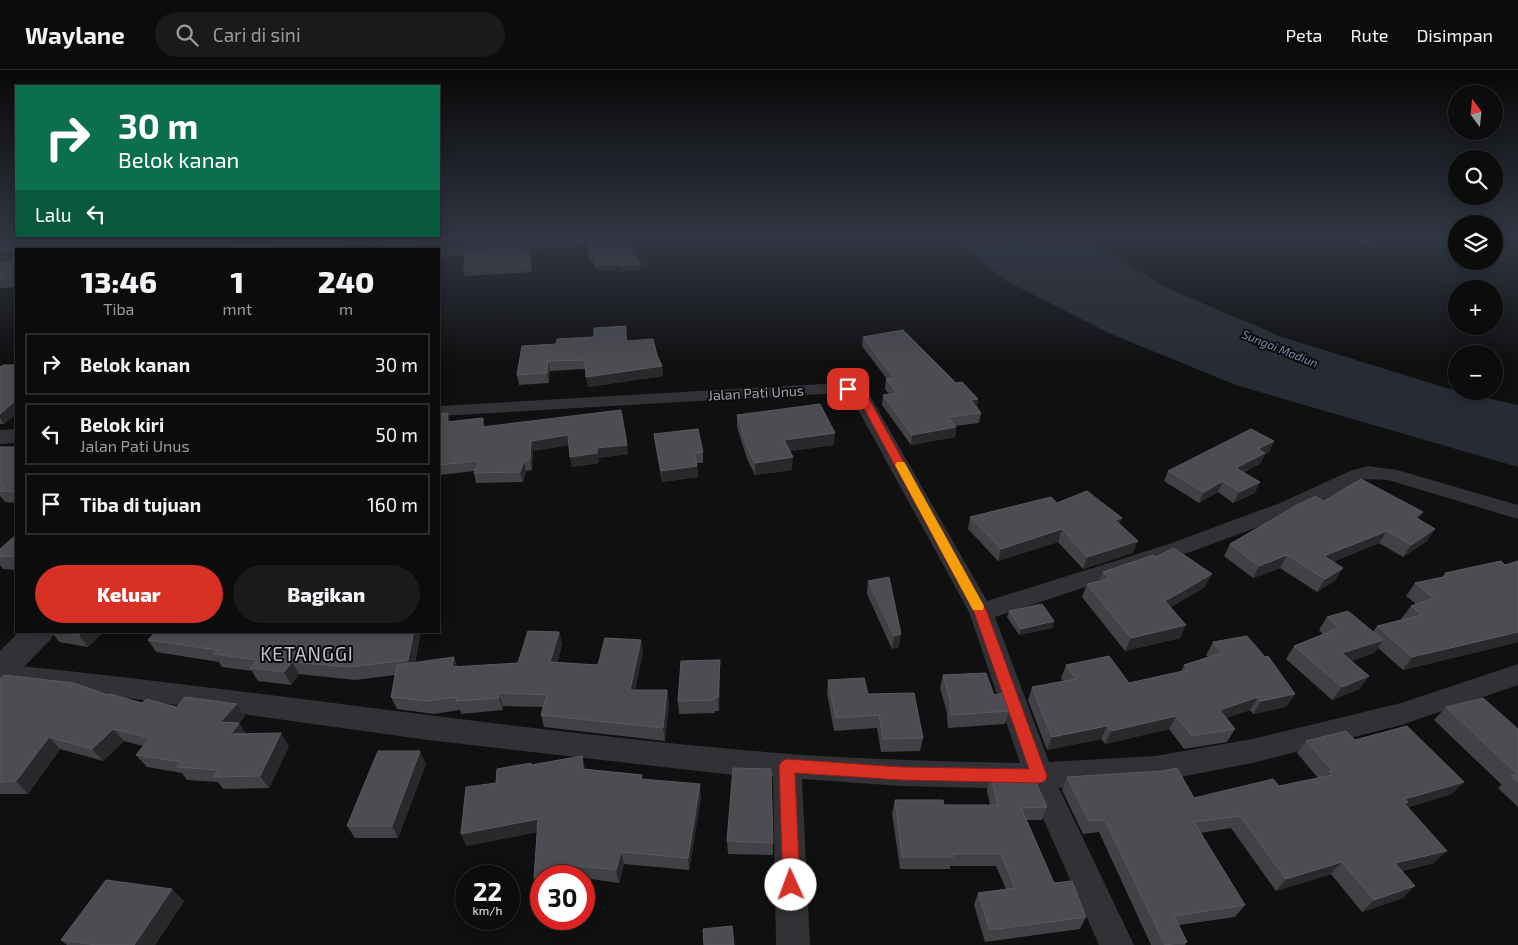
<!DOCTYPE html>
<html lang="id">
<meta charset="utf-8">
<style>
:root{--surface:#0c0c0d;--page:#1a1a1b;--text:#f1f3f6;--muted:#9a9b9d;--line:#2c2c2e;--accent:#d93025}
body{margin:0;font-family:"Exo 2",sans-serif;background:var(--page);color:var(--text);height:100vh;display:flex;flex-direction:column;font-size:19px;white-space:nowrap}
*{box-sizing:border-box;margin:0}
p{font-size:16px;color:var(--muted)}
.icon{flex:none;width:28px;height:28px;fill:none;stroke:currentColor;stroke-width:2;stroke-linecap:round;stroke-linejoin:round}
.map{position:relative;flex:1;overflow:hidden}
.side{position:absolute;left:15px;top:178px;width:425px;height:385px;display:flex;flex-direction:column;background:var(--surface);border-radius:0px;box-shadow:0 2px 12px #0003,0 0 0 1px var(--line)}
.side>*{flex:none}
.hud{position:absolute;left:15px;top:15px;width:425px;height:152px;border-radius:0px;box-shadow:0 2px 12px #0003,0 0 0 1px var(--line);background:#0b6e4f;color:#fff;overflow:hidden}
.needle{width:32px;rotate:345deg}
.buttons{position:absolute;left:1448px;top:15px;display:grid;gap:10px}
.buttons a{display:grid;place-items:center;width:55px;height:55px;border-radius:50%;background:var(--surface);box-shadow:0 2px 12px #0003,0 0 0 1px var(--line);font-size:25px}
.speed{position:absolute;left:455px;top:795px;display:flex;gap:10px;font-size:25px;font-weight:700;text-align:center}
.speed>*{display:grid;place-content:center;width:65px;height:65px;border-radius:50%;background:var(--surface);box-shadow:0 2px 12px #0003,0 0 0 1px var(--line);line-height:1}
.speed small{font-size:12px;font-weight:400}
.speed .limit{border:8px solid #d22;background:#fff;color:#111}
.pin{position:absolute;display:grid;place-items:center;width:42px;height:42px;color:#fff;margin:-21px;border-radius:10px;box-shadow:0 2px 8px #0006}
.me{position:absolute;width:55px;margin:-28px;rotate:358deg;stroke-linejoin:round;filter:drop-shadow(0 0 4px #0008)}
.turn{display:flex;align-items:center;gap:18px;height:105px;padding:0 20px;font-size:22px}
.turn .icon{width:65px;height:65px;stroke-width:2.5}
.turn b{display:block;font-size:35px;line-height:42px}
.then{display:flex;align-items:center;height:48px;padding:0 20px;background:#0003;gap:10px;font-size:19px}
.eta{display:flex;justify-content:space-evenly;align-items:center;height:85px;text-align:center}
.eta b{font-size:30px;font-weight:800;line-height:35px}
.cta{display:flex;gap:10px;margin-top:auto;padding:10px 20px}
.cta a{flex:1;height:58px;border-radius:30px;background:var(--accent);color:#fff;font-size:20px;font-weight:800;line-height:58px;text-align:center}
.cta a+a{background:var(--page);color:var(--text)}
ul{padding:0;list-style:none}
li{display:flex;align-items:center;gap:15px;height:62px;margin:0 10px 8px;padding:0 10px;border:2px solid var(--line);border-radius:0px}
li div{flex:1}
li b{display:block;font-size:19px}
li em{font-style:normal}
header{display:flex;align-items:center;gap:30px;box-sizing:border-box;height:70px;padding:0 25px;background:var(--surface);border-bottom:1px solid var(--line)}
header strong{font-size:24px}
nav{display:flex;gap:28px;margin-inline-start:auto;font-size:18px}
.search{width:350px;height:45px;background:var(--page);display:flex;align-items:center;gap:12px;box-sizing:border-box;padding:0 18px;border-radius:28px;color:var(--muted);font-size:19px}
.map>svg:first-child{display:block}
</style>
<header>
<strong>Waylane</strong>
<div class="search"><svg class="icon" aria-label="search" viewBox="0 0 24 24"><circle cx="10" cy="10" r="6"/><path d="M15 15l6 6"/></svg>Cari di sini</div>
<nav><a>Peta</a><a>Rute</a><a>Disimpan</a></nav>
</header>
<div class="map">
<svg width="1518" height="875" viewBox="0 0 1518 875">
<rect width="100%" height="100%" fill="#101011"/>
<polygon fill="#272c34" points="960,170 1086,170 1169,219 1282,267 1456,321 1518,335 1518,397 1236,315 1111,264 1008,212 963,175"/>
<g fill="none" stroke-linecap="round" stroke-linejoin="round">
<g fill="#313136" fill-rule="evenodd">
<polygon points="367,170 380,170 374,179 360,179"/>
<polygon points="563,170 609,170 602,174 439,187 439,179"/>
<polygon points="1359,170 1374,170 1377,173 1370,177 1360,173"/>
<path d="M840,313l22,4 7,7 118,207 179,-56 114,-42 70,-32 18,-5 29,4 121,35v14l-130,-39 -24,-1 -68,34 -114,42 -187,62 54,145 106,-6 97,-17 149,-36 117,-39v21l-117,40 -149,38 -97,19 -96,6 75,157h-35l-69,-156 -129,-3 -99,-7 8,166h-34l-3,-168 -40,-2 -305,-35 -293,-41 -135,-15v-20c244,24 487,63 732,85 95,9 192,12 288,14l-51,-151 -119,-217 -10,-2 -401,23v-10z"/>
</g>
<g fill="#313136" fill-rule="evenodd">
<polygon points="16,359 16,373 0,374 0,360"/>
<polygon points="20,561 55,561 51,569 11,610 0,614 0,581"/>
</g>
</g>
<g fill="#414146">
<polygon points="0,170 249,170 195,173 257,173 353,170 348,179 16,179 16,217 0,218 0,192 13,190 13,188 0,190"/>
<polygon points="466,170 516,170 516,172 467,175"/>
<polygon points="517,181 530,185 532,202 465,206 464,201"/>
<polygon points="627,266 627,271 657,285 662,296 663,306 588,317 586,299 550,301 549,313 519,315 517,305 556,274"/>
<polygon points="863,267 956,313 978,329 977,337 981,343 979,353 955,356 956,357 955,367 911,375 882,335 883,325 889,324 885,319 886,309 887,309 862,276"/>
<polygon points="16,295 16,344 4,354 0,354 0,297"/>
<polygon points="448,343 450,352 483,348 485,357 628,384 598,388 599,393 572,397 569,375 533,381 532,400 526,401 523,412 476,413 474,403 474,401 439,405 439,344"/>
<polygon points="737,345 834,375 790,381 792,400 755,405 747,389 737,357"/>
<polygon points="654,364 703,382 703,393 697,393 698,407 662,412 655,374"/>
<polygon points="1274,371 1269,382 1265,384 1260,394 1244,402 1255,423 1233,433 1218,422 1199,433 1164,411 1168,401"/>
<polygon points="0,377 16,377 16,433 5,432 0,426"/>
<polygon points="1323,431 1423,442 1418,449 1427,471 1403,487 1379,473 1333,492 1336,510 1317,522 1280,498 1253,508 1224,486 1230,474"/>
<polygon points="1057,433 1122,448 1119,454 1133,483 1083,499 1058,472 998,491 968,459 970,447"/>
<polygon points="16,465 16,500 3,499 0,495 0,479"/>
<polygon points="1155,487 1205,517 1171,537 1180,568 1125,581 1082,527 1087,514 1099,511 1103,502"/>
<polygon points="1518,491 1518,572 1403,600 1378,578 1374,583 1351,591 1369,606 1359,619 1332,630 1286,589 1294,576 1323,564 1319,560 1327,547 1373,562 1377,556 1403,550 1401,549 1411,536 1416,534 1406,526 1415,513 1442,507 1445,503 1505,495"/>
<polygon points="868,511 899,577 892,579 867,524"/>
<polygon points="1009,541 1054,551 1052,558 1019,565 1007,547"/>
<polygon points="51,561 104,561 88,577 59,572"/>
<polygon points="421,561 415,593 454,587 457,597 518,593 559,562 562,575 557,593 598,595 643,582 635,620 667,620 669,632 665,671 544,657 541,645 543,637 503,636 503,640 461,644 460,640 434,644 397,639 391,627 395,605 355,610 299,604 291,615 258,611 252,601 222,597 219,592 156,582 148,570"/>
<polygon points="1213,572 1295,624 1286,637 1253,644 1250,640 1226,648 1235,659 1227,672 1184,679 1169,659 1105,674 1101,669 1047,680 1028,630 1032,617 1063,611 1061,608 1066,595 1129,613 1181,601 1184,595 1208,587 1206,585"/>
<polygon points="720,604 719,641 715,641 715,643 679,644 678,631"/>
<polygon points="943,605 994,625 1009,641 1005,654 948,658 947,647 947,643 940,618"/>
<polygon points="0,609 108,625 142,633 177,637 237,634 245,646 239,653 246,664 289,676 269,718 223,719 218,712 187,710 182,703 147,697 136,685 143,676 124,671 103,691 60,679 28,724 0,724"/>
<polygon points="828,610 868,624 923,668 920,681 881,682 877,658 834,661 827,623"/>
<polygon points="1446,637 1518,659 1518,737 1498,718 1502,715 1434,650"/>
<polygon points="1355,670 1452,724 1408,737 1434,793 1402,801 1403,828 1362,842 1331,804 1276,821 1231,758 1200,763 1245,835 1235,847 1179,855 1187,872 1185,875 1151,875 1099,762 1083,764 1062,720 1067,707 1194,728 1279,716 1318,708 1297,683 1306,671"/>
<polygon points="582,686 585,699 642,705 642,709 701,727 689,800 624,794 619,813 584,808 584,806 541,806 541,820 538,821 534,809 537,762 466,776 496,713 532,695"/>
<polygon points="426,694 398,768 355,768 347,756"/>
<polygon points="991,707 1047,737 1042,750 1027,750 1054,813 1086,847 1080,859 985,872 974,835 978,823 1006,819 996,796 950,796 950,799 900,799 892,743 895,730 944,735 990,735 987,720"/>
<polygon points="727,771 773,773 773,785 728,784"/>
<polygon points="184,831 155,875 67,875 61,870"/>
</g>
<g fill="#29292c">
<polygon points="185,170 193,170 195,173 186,179 183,171"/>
<polygon points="346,170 353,170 348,179 341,179"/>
<polygon points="383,170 386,170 392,172 394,179 385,179"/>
<polygon points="414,170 418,170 415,179 409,179"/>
<polygon points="13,180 16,188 0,190 0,181"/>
<rect x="590" y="189" width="4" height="5"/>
<polygon points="618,194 619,199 596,201 595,196"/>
<polygon points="641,194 641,199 620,202 620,196"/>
<polygon points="548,291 550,301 549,313 547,303"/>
<polygon points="662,296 663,306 588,317 586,307"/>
<polygon points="978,329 977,338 971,330"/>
<polygon points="16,330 16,344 4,354 0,348 0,344"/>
<polygon points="448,343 451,353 447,352"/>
<polygon points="483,348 485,358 482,357"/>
<polygon points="956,357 955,367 911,375 912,365"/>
<polygon points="835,363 834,375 784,382 784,370"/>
<polygon points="568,365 570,375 533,381 532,400 530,390 531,371"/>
<polygon points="1274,371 1269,382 1265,384 1260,394 1231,409 1236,398 1258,379"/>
<polygon points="627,375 628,384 598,388 597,378"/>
<polygon points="597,383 599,393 572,397 570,387"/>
<polygon points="793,387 792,400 755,405 755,393"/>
<polygon points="524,391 526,401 523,412 520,402"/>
<polygon points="697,396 698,407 662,412 661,401"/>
<polygon points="1223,411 1218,422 1199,433 1204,422"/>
<polygon points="1260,412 1255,423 1233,433 1239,422"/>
<polygon points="1423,442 1415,454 1415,447"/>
<polygon points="1122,448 1117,460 1115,450"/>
<polygon points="1062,459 1058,472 998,491 1001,479"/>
<polygon points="1435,459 1427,471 1403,487 1411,475"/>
<polygon points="1387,461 1379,473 1317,498 1324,486"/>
<polygon points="1138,471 1133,483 1083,499 1087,487"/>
<polygon points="1287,485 1280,498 1253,508 1259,496"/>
<polygon points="1343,498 1336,510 1317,522 1325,509"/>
<polygon points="1212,504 1205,517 1159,544 1165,531"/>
<polygon points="1054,551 1052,558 1019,565 1021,559"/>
<polygon points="1186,555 1180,568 1125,581 1131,568"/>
<polygon points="83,561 104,561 88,577 79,565"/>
<polygon points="414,561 421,561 413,602 408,590"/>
<polygon points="559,562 562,575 553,605 550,592"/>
<polygon points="1518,562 1518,572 1403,600 1412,587"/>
<polygon points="901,564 899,577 892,579 894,566"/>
<polygon points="641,570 643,582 632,633 630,620"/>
<polygon points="1383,570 1374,583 1333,597 1342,583"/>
<polygon points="454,587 458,600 452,597"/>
<polygon points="720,590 720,604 719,641 718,628"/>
<polygon points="292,592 299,604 291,615 284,602"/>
<polygon points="1369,606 1359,619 1332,630 1342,617"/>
<polygon points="667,620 669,632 665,671 663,658"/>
<polygon points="499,623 503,636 503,640 499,628"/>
<polygon points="1295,624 1286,637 1253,644 1261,631"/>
<polygon points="1258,627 1250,640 1212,653 1220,640"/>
<polygon points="237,634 245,646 239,653 247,665 240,677 220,652"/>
<polygon points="1176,646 1169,659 1105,674 1111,661"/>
<polygon points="1107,656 1101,669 1047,680 1052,667"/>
<polygon points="113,659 124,671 103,691 92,679"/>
<polygon points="281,663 289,676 269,718 260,706"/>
<polygon points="49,667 60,679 28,724 16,711"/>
<polygon points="420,681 426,694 398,768 392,756"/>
<polygon points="582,686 585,699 583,699"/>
<polygon points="1464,712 1452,724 1402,739 1405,729"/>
<polygon points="700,714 701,727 689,800 688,788"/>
<polygon points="538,749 542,761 466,776 461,764"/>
<polygon points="1447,781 1434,793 1383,805 1395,793"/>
<polygon points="621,782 624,794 619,813 616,800"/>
<polygon points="1342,792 1331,804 1276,821 1286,809"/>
<polygon points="571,795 574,806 571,806 570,804"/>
<polygon points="1415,816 1403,828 1362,842 1374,830"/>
<polygon points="172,819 184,831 155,875 134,875"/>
</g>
<g fill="#4c4c52" stroke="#595a61">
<polygon points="0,170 185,170 183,171 184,173 257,173 306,170 346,170 341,178 332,179 16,179 16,208 0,209 0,192 13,190 13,180 0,181"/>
<polygon points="384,170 414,170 409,179 387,179 392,172 383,173"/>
<polygon points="611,170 628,170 641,194 620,196 618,194 595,196 594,189 590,189 588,172"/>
<polygon points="516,178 516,181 529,180 531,197 464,201 465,182"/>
<polygon points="626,256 626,271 653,269 657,285 662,296 586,307 585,290 548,291 547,303 517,305 522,276 556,274 557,269 594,267 594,258"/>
<polygon points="903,260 956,313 962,312 978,329 971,330 981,343 948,347 956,357 912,365 883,325 897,323 886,309 894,308 863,267"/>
<polygon points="3,295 16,295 16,330 0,344 0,297"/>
<polygon points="820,334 835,363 784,370 793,387 755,393 747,377 737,345"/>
<polygon points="621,340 627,375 597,378 597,383 570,387 568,365 531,371 530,390 524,391 520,402 474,403 479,391 439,395 439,344 448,343 447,352 483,348 482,357"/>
<polygon points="698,359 703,382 694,383 697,396 661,401 654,364"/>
<polygon points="1251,359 1274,371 1258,379 1265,383 1236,398 1260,412 1239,422 1223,411 1204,422 1168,401"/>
<polygon points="0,377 16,377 15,379 16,379 16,422 0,421 0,419 4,415 0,415"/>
<polygon points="1361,409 1423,442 1415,447 1435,459 1411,475 1387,461 1324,486 1343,498 1325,509 1287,485 1259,496 1230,474 1297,435 1316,426 1323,431"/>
<polygon points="1087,421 1122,448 1115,450 1138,471 1087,487 1062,459 1001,479 970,447 1051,427 1057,433"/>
<polygon points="16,465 16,487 0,486 0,479"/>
<polygon points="1174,478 1212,504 1165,531 1186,555 1131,568 1087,514 1109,509 1103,502 1154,485 1155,487"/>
<polygon points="1501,491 1505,495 1518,491 1518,562 1412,587 1377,556 1422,545 1411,536 1434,528 1415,513 1448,506 1445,503"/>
<polygon points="889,507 901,564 894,566 868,511"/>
<polygon points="1042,534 1054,551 1021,559 1009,541"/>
<polygon points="1348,541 1383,570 1342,583 1369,606 1342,617 1294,576 1339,558 1327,547"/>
<polygon points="57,561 83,561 79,565"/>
<polygon points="156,561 414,561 408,590 349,597 292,592 284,602 250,598 257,590 214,584 217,580 148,570"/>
<polygon points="528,561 559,562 550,592 598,595 605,568 641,570 630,620 667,620 663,658 541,645 547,625 499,623 499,628 456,631 457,627 428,631 391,627 397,595 454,587 452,597 518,593"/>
<polygon points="1247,566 1265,587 1268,586 1295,624 1261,631 1258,627 1220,640 1235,659 1192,666 1176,646 1111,661 1107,656 1052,667 1032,617 1076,609 1066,595 1109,586 1129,613 1188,600 1184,595 1222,583 1213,572"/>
<polygon points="720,590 718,628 715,627 714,630 678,631 681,591"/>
<polygon points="986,603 994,625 1003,623 1009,641 951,645 950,634 951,633 943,605"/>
<polygon points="4,605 74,613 108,625 110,624 142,633 146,629 177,637 185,627 237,634 220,652 239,653 231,664 281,663 260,706 214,707 218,700 177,697 181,692 136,685 150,668 113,659 92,679 49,667 16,711 0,712 0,609"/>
<polygon points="864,608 868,624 914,623 923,668 883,669 879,645 836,648 828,610"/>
<polygon points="1483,628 1518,659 1518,712 1511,706 1517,704 1446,637"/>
<polygon points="1407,656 1464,712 1405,729 1408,732 1404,733 1447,781 1395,793 1415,816 1374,830 1342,792 1286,809 1240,746 1194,752 1245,835 1174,846 1187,872 1165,875 1105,750 1089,751 1067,707 1162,701 1177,698 1194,728 1273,709 1279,716 1332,705 1329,701 1333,701 1306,671 1346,661 1355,670"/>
<polygon points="378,681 420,681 392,756 347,756"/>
<polygon points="582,686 583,699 642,705 641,709 700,714 688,788 621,782 616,800 571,795 570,804 553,806 541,806 541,808 534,809 538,749 461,764 466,717 496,713 497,699 531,693 531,695"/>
<polygon points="733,698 771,699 773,773 727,771"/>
<polygon points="991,707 1034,708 1047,737 1021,738 1054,813 1072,811 1086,847 990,860 978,823 1015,818 1001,784 953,784 953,787 902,787 895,730 943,730 944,735 998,735"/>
<polygon points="106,810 172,819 134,875 96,875 61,870"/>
<polygon points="732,856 734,875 704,875 703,859"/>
</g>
<linearGradient id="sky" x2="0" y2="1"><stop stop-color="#090909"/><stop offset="0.58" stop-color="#313743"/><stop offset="1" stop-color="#313743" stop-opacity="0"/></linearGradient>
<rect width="1518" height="292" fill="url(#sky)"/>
<polygon fill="#d93025" stroke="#8d1f18" points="848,316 859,319 869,329 987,542 1047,706 1045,711 1039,713 901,710 795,703 800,815 797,821 791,824 785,821 783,815 779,696 782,691 787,689 901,697 1029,699 974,542 860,331 852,323 844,319"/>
<polygon fill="#f59e0b" points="897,392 904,392 906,395 984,536 983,540 973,540 895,395"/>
<g text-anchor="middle" stroke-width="4" stroke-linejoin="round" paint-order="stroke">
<g font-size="12" font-style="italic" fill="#788cad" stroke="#0b0b0c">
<text transform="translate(1280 279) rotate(22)" y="4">Sungai Madiun</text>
</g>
<g font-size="14" fill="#a1a4b2" stroke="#0b0b0c">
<text transform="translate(756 323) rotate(-3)" y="5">Jalan Pati Unus</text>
</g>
<g font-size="19" letter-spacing="1" fill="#c2c3ce" stroke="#0b0b0c">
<text x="307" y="591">KETANGGI</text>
</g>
</g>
</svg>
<div class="buttons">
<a><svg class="needle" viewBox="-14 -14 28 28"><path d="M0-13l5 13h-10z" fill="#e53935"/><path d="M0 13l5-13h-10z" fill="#9a9b9d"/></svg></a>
<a><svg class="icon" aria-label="search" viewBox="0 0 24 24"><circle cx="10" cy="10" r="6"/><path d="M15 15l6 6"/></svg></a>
<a><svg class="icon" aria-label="layers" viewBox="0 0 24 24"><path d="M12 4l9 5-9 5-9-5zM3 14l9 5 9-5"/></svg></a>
<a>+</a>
<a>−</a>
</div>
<div class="speed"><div>22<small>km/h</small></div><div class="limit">30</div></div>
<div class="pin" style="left:848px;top:319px;background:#d93025"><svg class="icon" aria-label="arrive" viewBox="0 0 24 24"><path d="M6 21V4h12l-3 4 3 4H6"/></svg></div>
<svg class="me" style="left:791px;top:815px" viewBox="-20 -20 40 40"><circle r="19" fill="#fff"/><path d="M0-13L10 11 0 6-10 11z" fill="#d93025"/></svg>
<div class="hud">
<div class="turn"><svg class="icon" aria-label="right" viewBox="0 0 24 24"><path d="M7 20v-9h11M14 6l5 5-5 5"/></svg><div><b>30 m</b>Belok kanan</div></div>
<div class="then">Lalu<svg class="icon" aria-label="left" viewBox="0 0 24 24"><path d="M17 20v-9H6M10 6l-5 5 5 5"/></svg></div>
</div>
<section class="side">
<div class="eta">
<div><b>13:46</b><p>Tiba</p></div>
<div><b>1</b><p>mnt</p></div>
<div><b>240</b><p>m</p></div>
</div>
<ul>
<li><svg class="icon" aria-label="right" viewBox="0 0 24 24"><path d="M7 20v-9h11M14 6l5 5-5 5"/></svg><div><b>Belok kanan</b></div><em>30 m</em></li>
<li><svg class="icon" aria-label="left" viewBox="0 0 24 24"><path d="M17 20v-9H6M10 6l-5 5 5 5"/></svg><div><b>Belok kiri</b><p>Jalan Pati Unus</p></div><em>50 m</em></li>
<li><svg class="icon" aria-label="arrive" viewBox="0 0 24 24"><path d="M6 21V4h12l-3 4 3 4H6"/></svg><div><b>Tiba di tujuan</b></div><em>160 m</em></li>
</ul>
<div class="cta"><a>Keluar</a><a>Bagikan</a></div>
</section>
</div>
